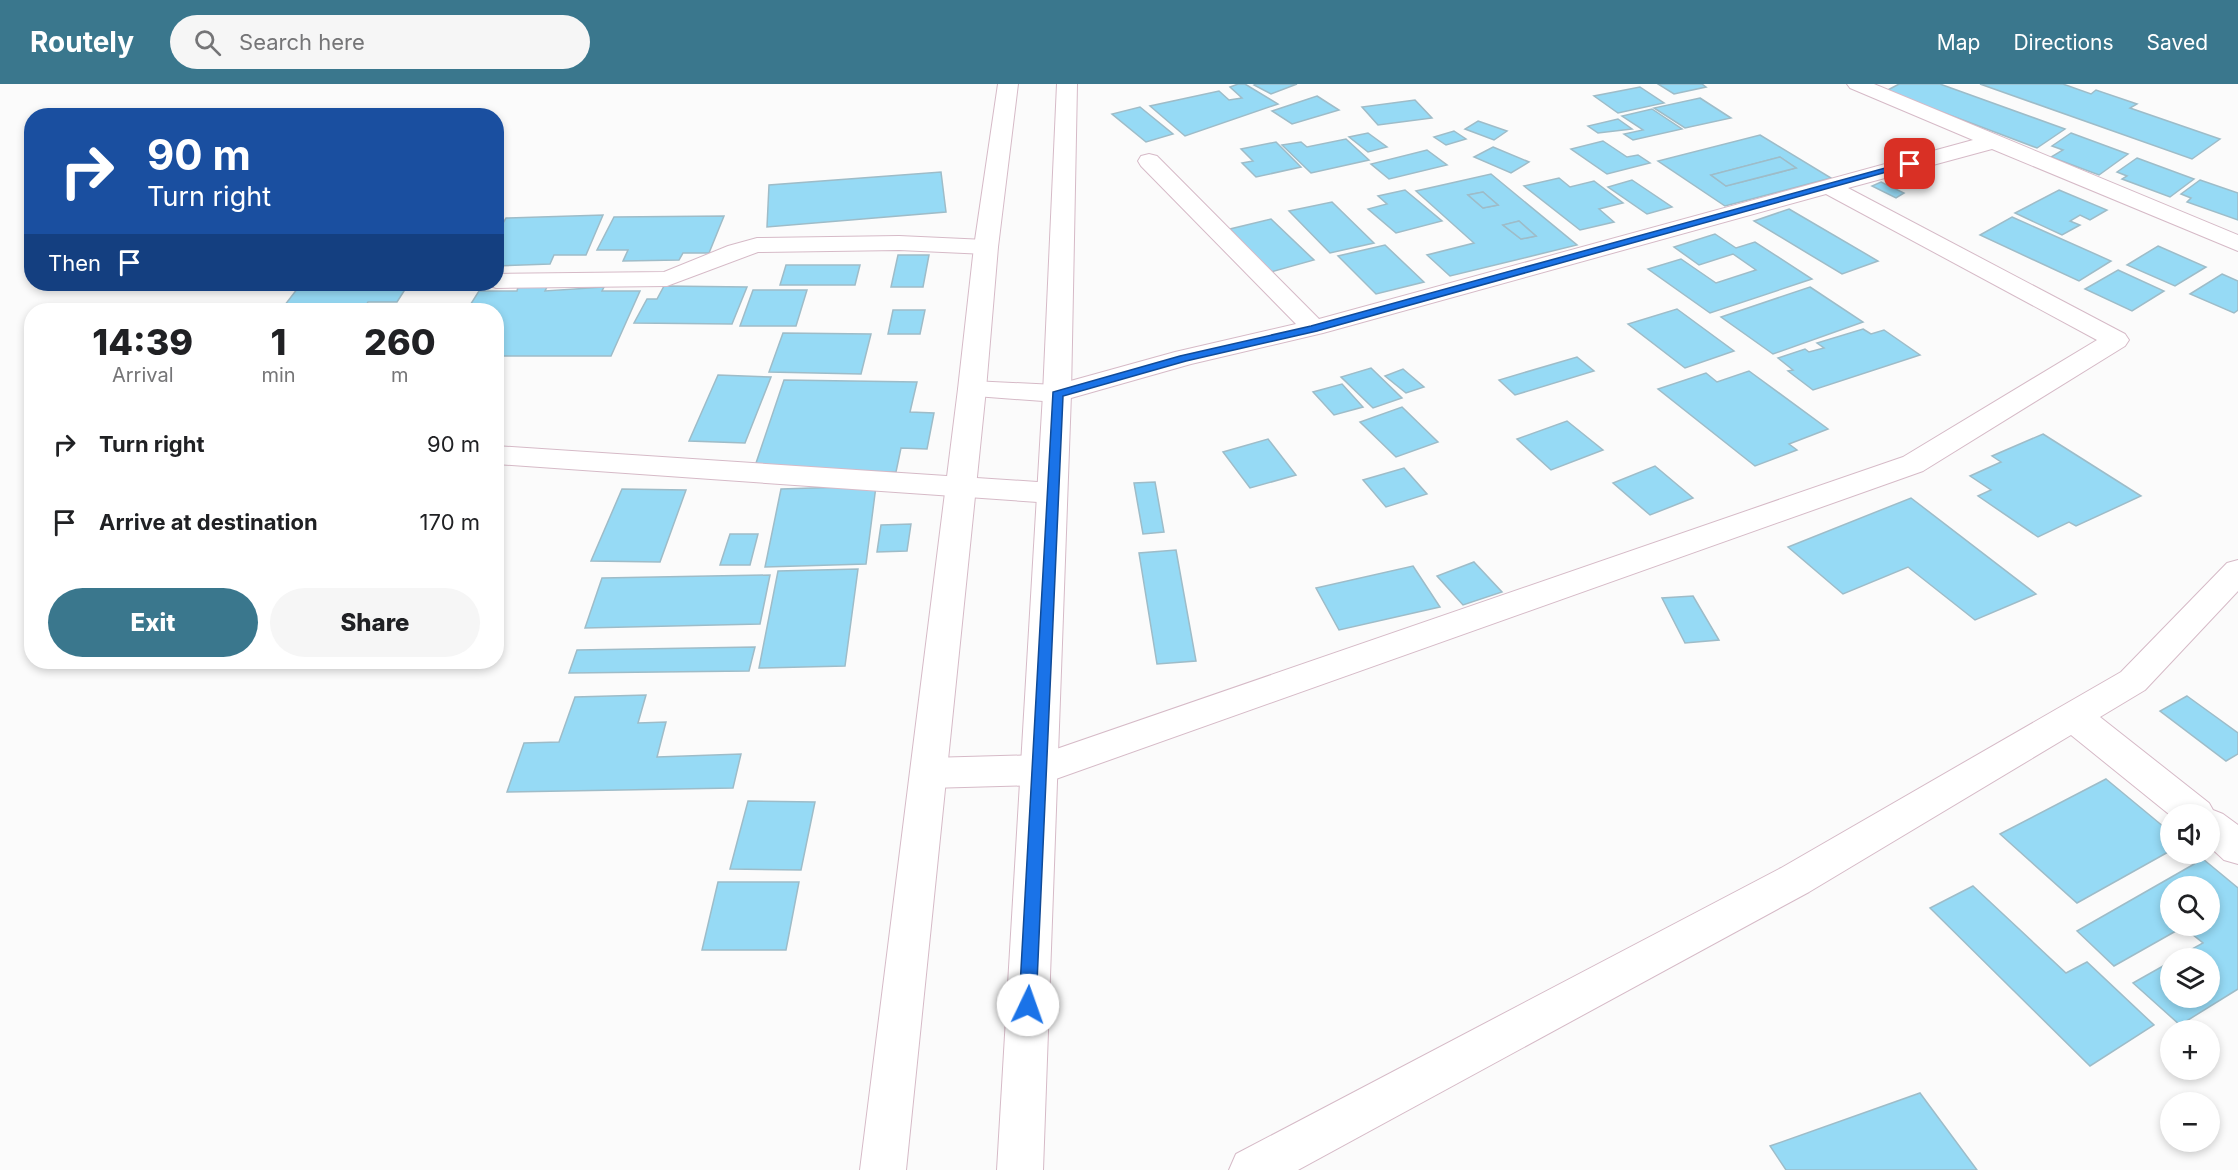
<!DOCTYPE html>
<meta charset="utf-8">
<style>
:root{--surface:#fff;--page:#f6f6f6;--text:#202124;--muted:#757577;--accent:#3a778d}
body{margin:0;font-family:Inter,sans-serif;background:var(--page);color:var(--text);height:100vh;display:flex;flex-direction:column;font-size:22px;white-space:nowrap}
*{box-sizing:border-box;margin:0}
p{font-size:20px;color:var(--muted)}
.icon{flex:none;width:33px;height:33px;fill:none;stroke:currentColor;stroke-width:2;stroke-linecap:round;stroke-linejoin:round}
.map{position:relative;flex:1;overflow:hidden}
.sheet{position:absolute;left:24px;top:219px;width:480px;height:366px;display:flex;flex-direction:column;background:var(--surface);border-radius:24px;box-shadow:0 3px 9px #0003}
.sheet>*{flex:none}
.top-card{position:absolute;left:24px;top:24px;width:480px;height:183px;border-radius:24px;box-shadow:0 3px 9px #0003;background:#1a4fa0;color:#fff;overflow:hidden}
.controls{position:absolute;left:2160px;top:720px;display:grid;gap:12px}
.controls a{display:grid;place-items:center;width:60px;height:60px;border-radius:50%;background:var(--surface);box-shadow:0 3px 9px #0003;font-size:30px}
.pin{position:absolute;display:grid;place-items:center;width:51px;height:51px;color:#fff;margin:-26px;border-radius:12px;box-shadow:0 3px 9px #0006}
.me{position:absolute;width:66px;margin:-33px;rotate:3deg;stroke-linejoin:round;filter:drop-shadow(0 0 4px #0008)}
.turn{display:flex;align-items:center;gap:21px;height:126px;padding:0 24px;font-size:27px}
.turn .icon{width:78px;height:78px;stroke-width:2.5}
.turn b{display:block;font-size:42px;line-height:51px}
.then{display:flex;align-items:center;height:57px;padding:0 24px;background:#0003;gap:12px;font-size:22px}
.eta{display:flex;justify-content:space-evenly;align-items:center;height:102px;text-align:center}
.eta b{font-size:36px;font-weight:800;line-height:42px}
.primary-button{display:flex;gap:12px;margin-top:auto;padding:12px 24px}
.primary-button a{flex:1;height:69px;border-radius:36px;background:var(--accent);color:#fff;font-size:24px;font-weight:800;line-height:69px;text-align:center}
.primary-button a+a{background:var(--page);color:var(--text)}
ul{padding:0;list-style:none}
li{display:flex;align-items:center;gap:18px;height:78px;padding:0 24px}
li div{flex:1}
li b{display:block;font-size:22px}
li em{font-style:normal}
header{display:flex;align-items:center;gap:36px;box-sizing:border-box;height:84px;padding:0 30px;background:var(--accent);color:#fff}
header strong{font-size:28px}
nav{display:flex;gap:33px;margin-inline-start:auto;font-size:21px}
.search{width:420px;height:54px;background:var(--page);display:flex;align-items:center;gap:15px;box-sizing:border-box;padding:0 21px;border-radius:33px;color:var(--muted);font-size:22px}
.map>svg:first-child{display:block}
</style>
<header>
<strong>Routely</strong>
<div class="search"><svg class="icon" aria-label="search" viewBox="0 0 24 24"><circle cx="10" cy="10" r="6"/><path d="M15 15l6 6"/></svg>Search here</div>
<nav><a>Map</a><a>Directions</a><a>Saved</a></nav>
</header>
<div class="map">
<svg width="2238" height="1086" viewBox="0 0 2238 1086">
<rect width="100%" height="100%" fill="#fbfbfb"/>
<g fill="#96daf5" stroke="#9ebcc8" stroke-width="1.5" fill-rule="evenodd">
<polygon points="1238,0 1245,0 1278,20 1185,52 1150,22 1219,7 1229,16 1242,14 1230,3"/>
<polygon points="1256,0 1297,0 1271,10 1254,1"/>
<polygon points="1658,0 1702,0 1706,3 1674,10"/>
<polygon points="1899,0 1940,0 2065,45 2037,64 1886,7"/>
<polygon points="1980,0 2063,0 2091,10 2096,6 2137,20 2130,24 2220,55 2192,75"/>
<polygon points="1640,3 1664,19 1618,29 1594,12"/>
<polygon points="1317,12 1339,26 1292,40 1272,27"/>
<polygon points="1700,14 1731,34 1685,44 1654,24"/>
<polygon points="1415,16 1432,34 1378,41 1362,23"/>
<polygon points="1140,23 1173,50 1146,58 1112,30"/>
<polygon points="1652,25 1682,45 1633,56 1624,50 1643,46 1622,32"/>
<polygon points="1618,35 1632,45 1598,49 1588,42"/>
<polygon points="1478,37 1507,47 1494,56 1465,45"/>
<polygon points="1454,47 1466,55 1446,61 1434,53"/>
<polygon points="1368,49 1387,63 1368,68 1349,53"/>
<polygon points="2071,49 2128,70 2099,91 2051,73 2063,66 2052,62"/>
<path d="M1760,51l71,43 -106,28 -67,-45zM1780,73l16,11 -70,18 -15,-11z"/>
<polygon points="1346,55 1369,76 1311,89 1282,61 1301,58 1307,63"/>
<polygon points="1603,57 1627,73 1638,71 1650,79 1607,90 1571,65"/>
<polygon points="1276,58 1301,83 1256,93 1242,79 1253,77 1241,65"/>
<polygon points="1493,63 1529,78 1511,89 1474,73"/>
<polygon points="1427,66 1447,81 1389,95 1371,80"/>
<polygon points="1780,73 1796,84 1726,102 1711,91"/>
<polygon points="2137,74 2194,95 2170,113 2122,95 2127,92 2117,88"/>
<polygon points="941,88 946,128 767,143 769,101"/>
<path d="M1491,90l86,71 -127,31 -23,-21 47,-12 -58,-52zM1483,108l15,13 -15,3 -15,-13zM1519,137l17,15 -15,3 -18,-14z"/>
<polygon points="1559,94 1570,103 1594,97 1623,119 1599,125 1614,138 1580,146 1524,102"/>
<polygon points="1632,96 1672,123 1647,130 1608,103"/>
<polygon points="2200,96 2238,109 2238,136 2187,118 2191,114 2181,110"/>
<polygon points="1881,98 1904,109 1896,114 1872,102"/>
<polygon points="1405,106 1442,137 1396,149 1368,125 1387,120 1378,112"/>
<polygon points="2059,106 2107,126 2090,136 2080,131 2070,137 2080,141 2062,151 2015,129"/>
<polygon points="1483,108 1498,121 1483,124 1468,111"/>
<polygon points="1332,118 1374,159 1330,169 1289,127"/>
<polygon points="1789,125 1878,177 1842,190 1754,137"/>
<polygon points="603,131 586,171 554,171 550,180 496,182 501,170 496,170 496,151 506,134"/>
<polygon points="724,132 709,169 683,169 679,176 623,177 628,166 597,166 614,133"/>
<polygon points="2012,133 2111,177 2079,197 1980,151"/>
<polygon points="1271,135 1314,176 1271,188 1230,145"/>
<polygon points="1519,137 1536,152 1521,155 1503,141"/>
<polygon points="1715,150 1736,164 1755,158 1812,195 1710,229 1648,185 1681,175 1716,199 1756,186 1733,170 1699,181 1674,163"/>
<polygon points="1385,161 1424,198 1376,210 1338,172"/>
<polygon points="2158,162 2206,183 2175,202 2127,181"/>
<polygon points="898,171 929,171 923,203 891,203"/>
<polygon points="786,181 860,181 855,201 780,201"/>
<polygon points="2118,186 2164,207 2132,227 2085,205"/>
<polygon points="2222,190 2238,197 2238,226 2234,229 2190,210"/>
<polygon points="301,200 394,200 391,204 406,204 397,218 368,218 363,226 281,226"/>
<polygon points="664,202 747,203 732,240 634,239 647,215 657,215"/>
<polygon points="518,203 547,203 545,207 604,203 602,207 640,207 611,272 496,272 496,226 467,226 479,207 517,207"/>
<polygon points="1810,203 1863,238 1773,270 1721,233"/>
<polygon points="753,206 807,206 796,242 740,242"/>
<polygon points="1677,225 1734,267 1685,284 1628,240"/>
<polygon points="893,226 925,226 920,250 888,250"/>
<polygon points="1863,245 1871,250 1884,246 1920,271 1813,306 1788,287 1793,286 1778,274 1805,265 1809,268 1824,264 1817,259"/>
<polygon points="783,249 871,250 861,290 769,288"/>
<polygon points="1577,273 1594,287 1515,311 1499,296"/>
<polygon points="1371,284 1402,314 1373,324 1341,293"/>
<polygon points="1403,285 1424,303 1406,309 1385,292"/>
<polygon points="1749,287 1828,345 1789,360 1797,366 1755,382 1658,305 1706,289 1717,298"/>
<polygon points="718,291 771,293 745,359 689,357"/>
<polygon points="784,296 917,298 910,328 934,329 927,365 901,364 896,388 754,385"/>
<polygon points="1342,300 1363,323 1334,331 1313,308"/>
<polygon points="1402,323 1438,358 1396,373 1360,338"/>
<polygon points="1567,337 1603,366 1551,386 1517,355"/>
<polygon points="2043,350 2141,412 2076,442 2069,438 2038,453 1978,412 1991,406 1970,392 2001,378 1992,372"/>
<polygon points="1268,355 1296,391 1250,404 1223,368"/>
<polygon points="1655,382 1693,414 1650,431 1613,399"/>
<polygon points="1404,384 1427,410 1386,423 1363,396"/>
<polygon points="1155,398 1164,448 1143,450 1134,399"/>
<polygon points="876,402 866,480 765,483 781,405"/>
<polygon points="622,405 686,406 660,478 591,477"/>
<polygon points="1911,414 2036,510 1975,536 1908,483 1843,510 1788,463"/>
<polygon points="911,440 907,467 877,468 881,441"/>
<polygon points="730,450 758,450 750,481 720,481"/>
<polygon points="1176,466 1196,577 1157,580 1139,469"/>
<polygon points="1474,478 1502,508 1463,521 1437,492"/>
<polygon points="1413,482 1440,523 1339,546 1316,504"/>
<polygon points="858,485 845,582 759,584 778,487"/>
<polygon points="770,491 760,540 585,544 602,494"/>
<polygon points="1693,512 1719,556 1685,559 1662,514"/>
<polygon points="755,563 749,587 569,589 577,566"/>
<polygon points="646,611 638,639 666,638 657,673 741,670 733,704 507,708 524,659 559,658 575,613"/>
<polygon points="2187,612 2238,649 2238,670 2226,677 2160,627"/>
<polygon points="2106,695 2170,748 2170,767 2077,819 2000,750"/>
<polygon points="748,717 815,718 801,786 730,785"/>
<path d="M2203,775l35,29v101l-58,36 -47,-42 37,-21v36h40v-40h-34l27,-15 -20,-16 -69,39 -37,-35zM2170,802h40v40h-40z"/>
<polygon points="718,798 799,798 786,866 702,866"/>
<polygon points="1973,802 2066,889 2087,878 2154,941 2090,982 1930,824"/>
<polygon points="1920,1009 1977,1086 1786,1086 1770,1062"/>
</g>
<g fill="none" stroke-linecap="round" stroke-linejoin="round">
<g stroke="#d6bac7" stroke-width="2">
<g id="street">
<polygon points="1847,0 1874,0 2238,151 2238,167 1992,65 1848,104 2125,250 2129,256 2125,262 1923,387 1039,701 929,704 916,700 911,689 916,678 929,674 1039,671 1903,373 2097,256 1826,110 1323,249 1191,280 1057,318 962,311 958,305 962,299 972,297 1056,301 1175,268 1296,240 1141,82 1138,77 1141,72 1149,70 1157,72 1319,235 1973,56 1850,4"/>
<polygon points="899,152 986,156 994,158 998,163 994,168 986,170 899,166 758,168 667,202 496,204 485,200 496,200 496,190 664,188 728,162 757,154"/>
<polygon points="496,362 1052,399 1063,402 1067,409 1063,416 1052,419 496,380"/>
<polygon points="2238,476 2238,507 2145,606 2100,633 2209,719 2213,726 2223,730 2238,741 2238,780 2224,776 2210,763 2210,730 2170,731 2071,651 1809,808 1298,1086 1229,1086 1236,1070 1781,784 2121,588 2227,479"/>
</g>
</g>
<g stroke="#d6bac7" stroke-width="2">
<g id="secondary">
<polygon points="998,0 1018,0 998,163 986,305 906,1086 860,1086 958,305 974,163"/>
<polygon points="1057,0 1077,0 1071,310 1043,1086 997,1086 1043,310"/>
</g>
</g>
<use href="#street" fill="#fff" fill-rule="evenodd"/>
<use href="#secondary" fill="#fff" fill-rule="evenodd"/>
</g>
<polygon fill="#1a73e8" stroke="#114b97" stroke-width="1.5" points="1907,78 1915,80 1317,247 1186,277 1063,312 1036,921 1034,927 1028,930 1022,927 1019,921 1053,308 1180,272 1311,242"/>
</svg>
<div class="controls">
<a><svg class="icon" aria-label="sound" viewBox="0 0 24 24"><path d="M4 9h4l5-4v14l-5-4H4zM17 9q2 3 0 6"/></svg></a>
<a><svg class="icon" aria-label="search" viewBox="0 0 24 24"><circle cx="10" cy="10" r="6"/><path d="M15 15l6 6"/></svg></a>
<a><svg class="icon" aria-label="layers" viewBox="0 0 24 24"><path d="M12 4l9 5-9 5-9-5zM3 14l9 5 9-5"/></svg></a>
<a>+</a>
<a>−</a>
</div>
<div class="pin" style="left:1910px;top:80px;background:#d93025"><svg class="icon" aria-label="arrive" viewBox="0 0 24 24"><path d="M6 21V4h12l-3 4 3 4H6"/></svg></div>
<svg class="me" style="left:1028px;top:921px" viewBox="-20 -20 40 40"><circle r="19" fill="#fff"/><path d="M0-13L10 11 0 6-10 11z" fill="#1a73e8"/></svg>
<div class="top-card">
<div class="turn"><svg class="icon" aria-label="right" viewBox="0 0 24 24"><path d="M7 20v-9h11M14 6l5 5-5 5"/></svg><div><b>90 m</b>Turn right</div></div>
<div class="then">Then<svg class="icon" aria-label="arrive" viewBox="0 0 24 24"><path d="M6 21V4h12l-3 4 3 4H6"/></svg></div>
</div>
<section class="sheet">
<div class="eta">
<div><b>14:39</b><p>Arrival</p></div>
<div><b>1</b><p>min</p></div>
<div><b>260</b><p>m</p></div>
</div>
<ul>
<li><svg class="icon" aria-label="right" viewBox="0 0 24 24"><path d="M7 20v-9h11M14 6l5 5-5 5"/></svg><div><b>Turn right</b></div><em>90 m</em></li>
<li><svg class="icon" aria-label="arrive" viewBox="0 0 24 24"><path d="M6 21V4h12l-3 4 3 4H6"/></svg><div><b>Arrive at destination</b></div><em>170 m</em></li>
</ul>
<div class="primary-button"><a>Exit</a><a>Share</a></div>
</section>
</div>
